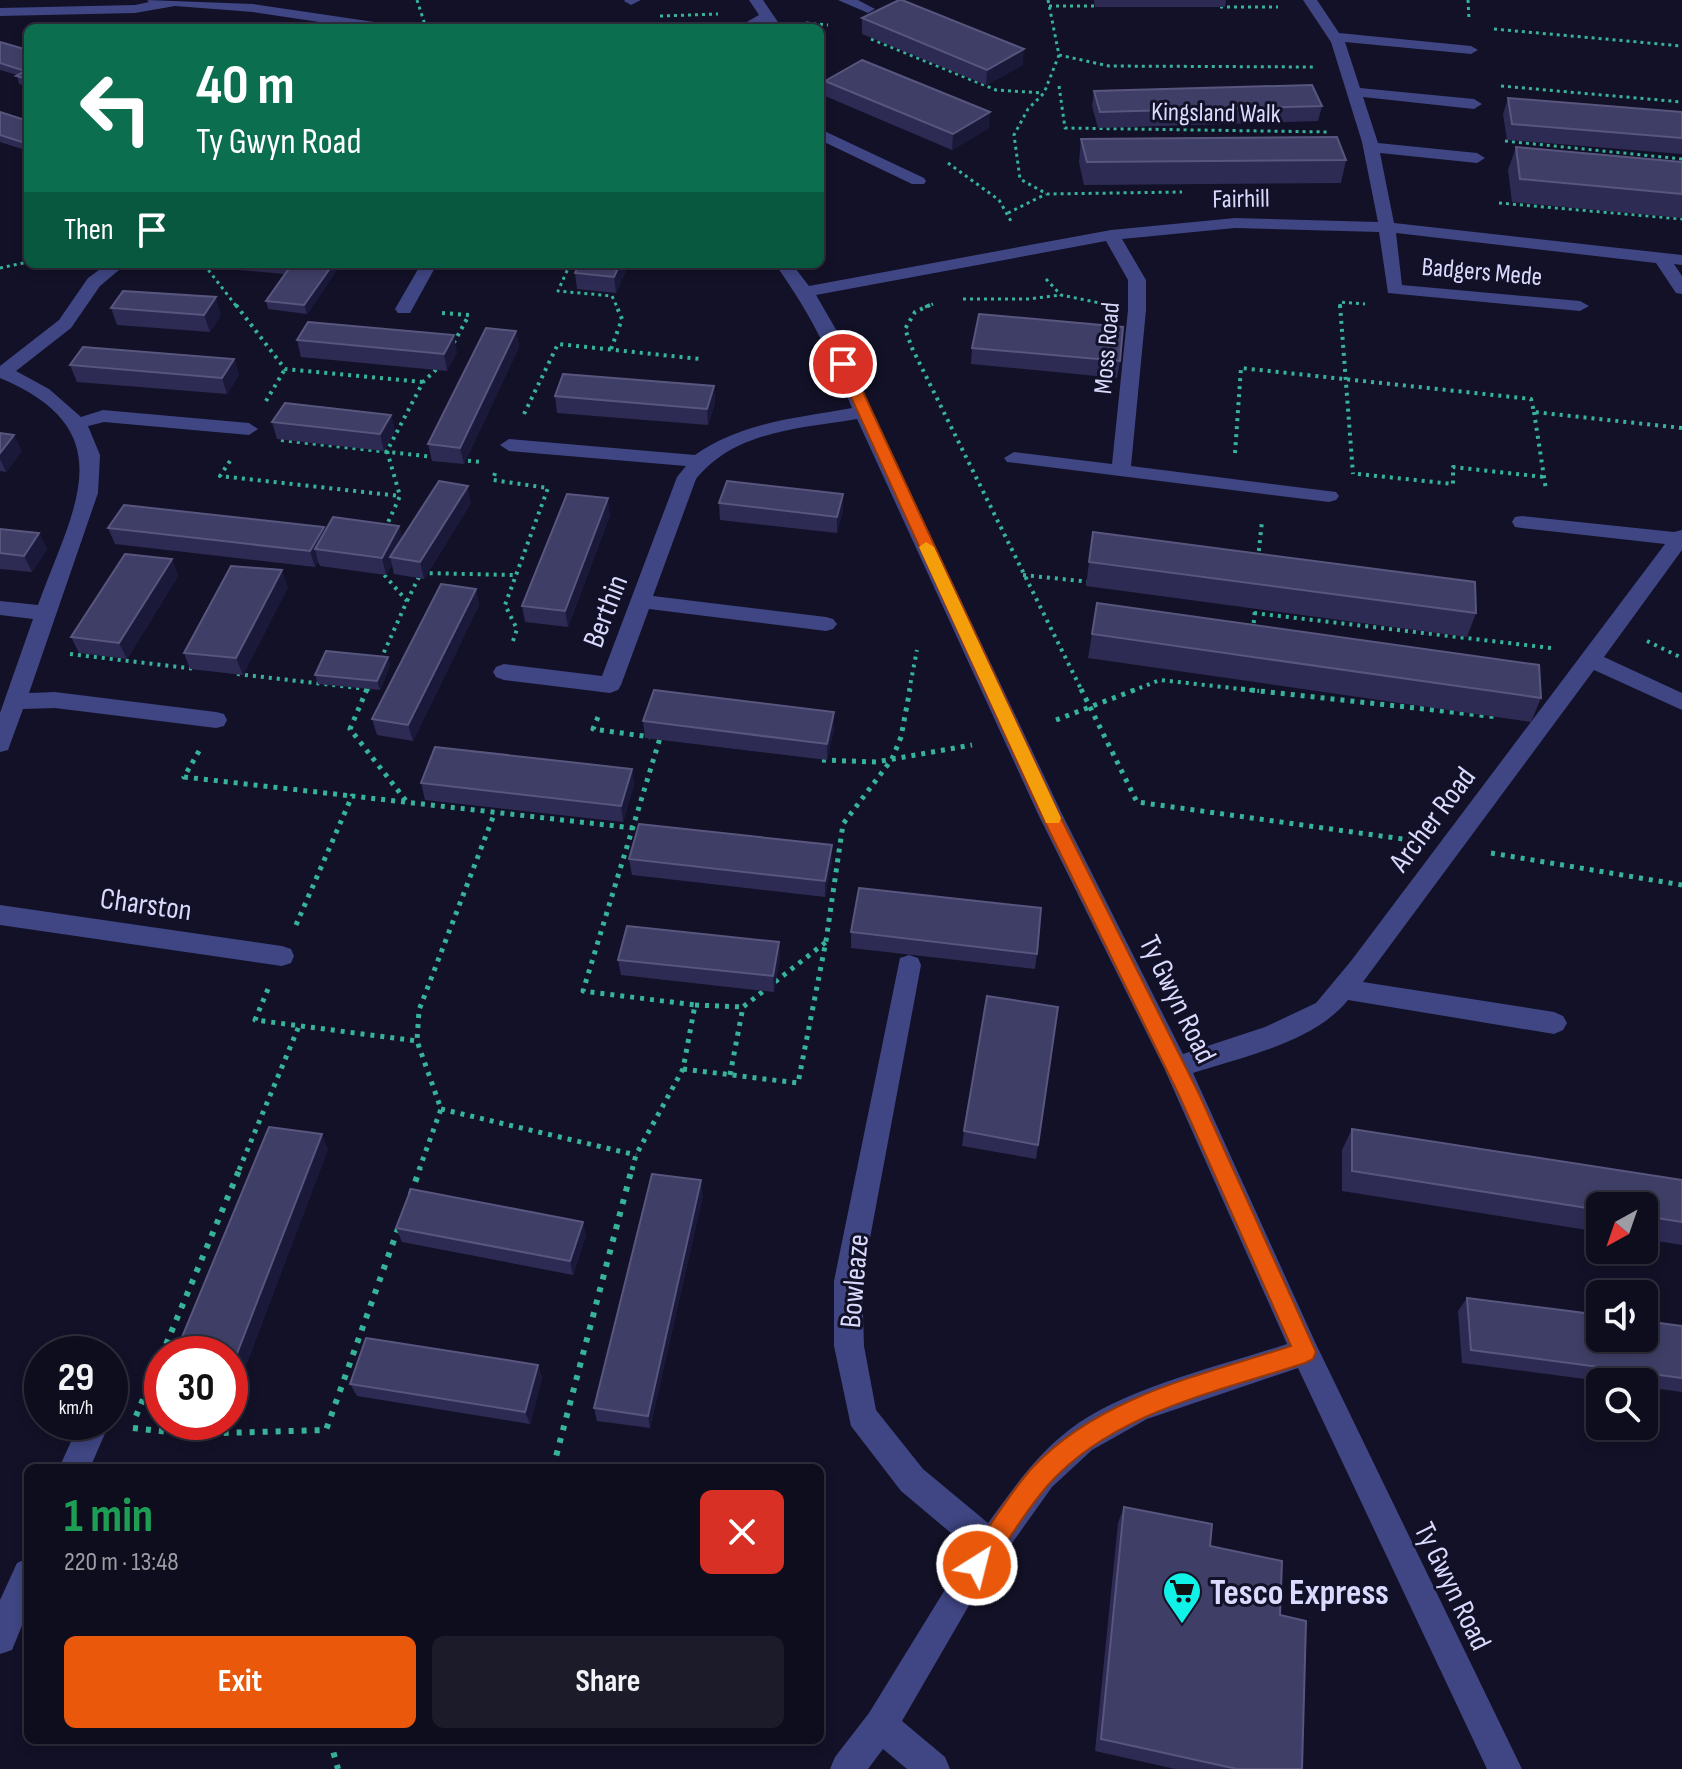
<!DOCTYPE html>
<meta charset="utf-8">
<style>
:root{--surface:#0e0d1d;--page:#1c1b2a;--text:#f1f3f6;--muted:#9b9ca4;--line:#2e2d3b;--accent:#ea580c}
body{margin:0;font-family:"Sofia Sans Condensed",sans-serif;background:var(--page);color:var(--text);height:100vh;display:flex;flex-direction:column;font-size:30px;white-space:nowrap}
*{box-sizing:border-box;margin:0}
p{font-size:26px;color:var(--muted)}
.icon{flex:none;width:44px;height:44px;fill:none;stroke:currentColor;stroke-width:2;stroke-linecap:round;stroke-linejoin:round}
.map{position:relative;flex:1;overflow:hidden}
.details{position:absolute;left:24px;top:1464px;width:800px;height:280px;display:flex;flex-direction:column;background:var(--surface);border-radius:12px;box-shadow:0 4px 12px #0003,0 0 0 2px var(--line)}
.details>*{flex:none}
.top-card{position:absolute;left:24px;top:24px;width:800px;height:244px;border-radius:12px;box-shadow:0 4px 12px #0003,0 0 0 2px var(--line);background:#0b6e4f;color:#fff;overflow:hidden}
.needle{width:52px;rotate:220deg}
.buttons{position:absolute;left:1586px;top:1192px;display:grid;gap:16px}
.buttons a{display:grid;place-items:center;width:72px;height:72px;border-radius:12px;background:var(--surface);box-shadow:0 4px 12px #0003,0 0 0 2px var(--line);font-size:40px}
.speed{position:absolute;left:24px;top:1336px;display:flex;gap:16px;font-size:40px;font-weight:700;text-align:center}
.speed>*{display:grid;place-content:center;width:104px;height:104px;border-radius:50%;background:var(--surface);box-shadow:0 4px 12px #0003,0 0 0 2px var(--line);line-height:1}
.speed small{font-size:20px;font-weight:400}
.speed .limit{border:12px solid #d22;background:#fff;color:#111}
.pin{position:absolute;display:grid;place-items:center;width:68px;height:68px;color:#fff;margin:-34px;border:4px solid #fff;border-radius:50%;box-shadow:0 2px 8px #0007}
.me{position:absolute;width:88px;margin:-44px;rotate:36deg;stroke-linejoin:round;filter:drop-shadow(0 0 6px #0008)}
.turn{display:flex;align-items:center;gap:28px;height:168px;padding:0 40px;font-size:36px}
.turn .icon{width:104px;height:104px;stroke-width:2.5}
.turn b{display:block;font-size:56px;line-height:68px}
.then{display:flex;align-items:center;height:76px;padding:0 40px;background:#0003;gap:16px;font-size:30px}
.round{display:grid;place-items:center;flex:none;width:84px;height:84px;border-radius:12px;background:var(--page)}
.overview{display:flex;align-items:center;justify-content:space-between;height:136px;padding:0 40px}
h1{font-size:48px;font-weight:700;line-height:60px;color:#1e9e55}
.action{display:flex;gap:16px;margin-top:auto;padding:16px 40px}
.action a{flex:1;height:92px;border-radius:12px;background:var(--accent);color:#fff;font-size:32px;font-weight:700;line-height:92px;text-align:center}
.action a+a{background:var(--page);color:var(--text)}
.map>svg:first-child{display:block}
</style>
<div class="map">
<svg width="1682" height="1769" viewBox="0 0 1682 1769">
<rect width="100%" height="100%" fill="#121127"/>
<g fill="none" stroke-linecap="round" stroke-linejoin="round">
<g stroke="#37b399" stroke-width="3" stroke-dasharray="3 4" stroke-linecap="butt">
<polyline points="417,0 426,28"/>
<polyline points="1048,0 1059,55 1044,93 1028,109 1014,135 1020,179 1047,194 1182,192"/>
<polyline points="1468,0 1469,19"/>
<polyline points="1049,6 1098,6"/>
<polyline points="1220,7 1278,7"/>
<polyline points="660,16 718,14"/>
<polyline points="806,23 828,25"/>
<polyline points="1494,29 1682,46"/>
<polyline points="871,39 996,90 1043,93"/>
<polyline points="1059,55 1109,66 1313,67"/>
<polyline points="1059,86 1065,128 1330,132"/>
<polyline points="1501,86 1682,102"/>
<polyline points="1505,141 1682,159"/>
<polyline points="948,163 999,200 1012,223"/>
<polyline points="1499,203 1682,219"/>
<polyline points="1008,213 1046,194"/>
<polyline points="175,264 206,267 237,307"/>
<polyline points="570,264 558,291 612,296 617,307"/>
<polyline points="0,268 28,262"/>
<polyline points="1046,279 1061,295 1100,303"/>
<polyline points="963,299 1028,299 1061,295"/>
<polyline points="925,307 933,304"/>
<polyline points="1340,307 1340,302 1365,304"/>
</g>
<g stroke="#37b399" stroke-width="4" stroke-dasharray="3 5" stroke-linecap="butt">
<polyline points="236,305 285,369 423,382"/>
<polyline points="930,305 915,312 905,329 912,348 1082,691"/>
<polyline points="1340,305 1353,474"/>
<polyline points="442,313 469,315 452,346"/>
<polyline points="611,349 622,319 616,305"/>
<polyline points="266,401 285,369"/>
<polyline points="1534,412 1546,490"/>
<polyline points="524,414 558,344 700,359"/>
<polyline points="281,440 434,457"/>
<polyline points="1235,453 1241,368 1531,399 1534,412 1682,428"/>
<polyline points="460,460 482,462"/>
<polyline points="230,461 220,476 400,496"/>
<polyline points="495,473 493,480 548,488 505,605 517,629 513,641"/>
<polyline points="1358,474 1453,484 1453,467 1544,477"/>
<polyline points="385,529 400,496 387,451 423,382 441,365"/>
<polyline points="1258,559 1262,521"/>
<polyline points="379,569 407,601 381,659"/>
<polyline points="1023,575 1091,582"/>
<polyline points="407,601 421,573 514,575"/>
<polyline points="1254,613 1551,648"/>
<polyline points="1253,631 1255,609"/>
<polyline points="1647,641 1682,658"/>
<polyline points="70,654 196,669"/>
<polyline points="237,674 367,689"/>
<polyline points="367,691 370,683"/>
<polyline points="909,691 917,650"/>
<polyline points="1132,691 1160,680 1259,691"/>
</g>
<g stroke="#37b399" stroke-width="5" stroke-dasharray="4 6" stroke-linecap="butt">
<polyline points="367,689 350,729 407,802"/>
<polyline points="1081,689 1137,802 1410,840"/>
<polyline points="1241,689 1498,717"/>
<polyline points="598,717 593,729 650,737"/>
<polyline points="1056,720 1137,689"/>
<polyline points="199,751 184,777 352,796"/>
<polyline points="822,760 876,762 972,745"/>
<polyline points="1491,853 1682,885"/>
<polyline points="296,925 352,796 633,828"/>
<polyline points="268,989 255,1020 417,1041"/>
<polyline points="695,1005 743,1007"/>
<polyline points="683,1069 798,1083 826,941 843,824 892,759 901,737 910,689"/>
<polyline points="730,1075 743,1007 826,942"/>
<polyline points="441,1109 636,1155"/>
<polyline points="239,1170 299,1026"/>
<polyline points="419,1170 441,1109 417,1041 419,1010 495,812"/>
<polyline points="632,1170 636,1155 683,1069 695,1005 583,991 660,738"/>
</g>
<g stroke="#37b399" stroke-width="6" stroke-dasharray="5 8" stroke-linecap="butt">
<polyline points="411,1194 420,1168"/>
<polyline points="136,1416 240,1168"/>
<polyline points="133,1428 187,1434 326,1430 399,1226"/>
<polyline points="553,1468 632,1168"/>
<polyline points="330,1740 338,1769"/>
</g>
<g fill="#3f4683" fill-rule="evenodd">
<polygon points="147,0 253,4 388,24 395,28 359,28 253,12 175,6 135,13 0,16 0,8 135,5 149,2"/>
<polygon points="641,0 631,5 624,1 625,0"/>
<polygon points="749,0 763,0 782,28 768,28 764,23 754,28 736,28 759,15"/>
<polygon points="838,0 858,0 875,9 868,13"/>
<path d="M1303,0h14l22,33 132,13 7,4 -7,4 -126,-12 15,46 114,11 8,5 -8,5 -111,-12 15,46 99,10 8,5 -8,5 -97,-10 14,70 288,32v10l-8,-1 8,12v18l-6,-1 -20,-30 -260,-30 6,52 178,16 9,5 -9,5 -192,-18 -9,-61 -144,-4 -113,11 24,41v30l-15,156 205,26 3,4 -3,4 -7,2 -322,-40 -3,-4 10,-6 98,12 16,-154v-30l-22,-39 -290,54 26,45 30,72 190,402 121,240 82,-27 51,-24 35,-42 314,-417 -143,-16 -7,-1 -3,-5 3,-5 7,-1 152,16 8,-2v20l-78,107 78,36v17l-88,-40 -231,312 191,30 9,4 4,7 -4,7 -9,4 -206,-34c-35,43 -104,56 -155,73l122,269 207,427h-35l-189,-401 -151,51 -55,31 -40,37 -77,108 -73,126 43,36 5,12h-43l-24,-20 -15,20h-38l5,-12 34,-44 101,-164 -69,-58 -50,-65 -17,-80v-65l66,-323 9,-3 9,3 3,7 -59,316 2,65 12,64 47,59 65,54c25,-34 47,-67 81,-93 52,-41 154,-65 218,-86l-123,-276 -126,-254 -181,-395c-58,10 -121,11 -161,60l-43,117 173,21 7,2 4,5 -4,5 -7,2 -177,-22 -28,76 -3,5 -8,3 -106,-13 -8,-3 -3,-5 3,-5 8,-3 98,12 75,-199 9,-11 -177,-15 -9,-6 9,-6 186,16c47,-33 102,-37 157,-47 -23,-56 -42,-95 -77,-144h17l17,22 302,-56 124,-12 143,4 -16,-80 -31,-100z"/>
<polygon points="820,129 924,178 926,181 924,184 912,184 820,140"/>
<path d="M107,264h19l-26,22 -29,42 -55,43 33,18 32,28 22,-7 146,13 9,6 -9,6 -145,-13 -16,4 12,29 -2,38 -69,200 26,-1 161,20 8,2 3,6 -3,6 -8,2 -161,-20 -32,1 -15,41 -8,2v-39l33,-94 -33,-4v-14l38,4c35,-97 88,-174 -38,-227v-12l59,-46 29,-42z"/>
<polygon points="421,264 437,264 410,313 398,313 395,309"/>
<polygon points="0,905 282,946 291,949 294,956 291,963 282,966 0,925"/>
<polygon points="80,1422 110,1422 90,1468 59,1468"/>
<polygon points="28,1558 28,1611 12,1650 0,1654 0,1600 17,1563"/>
</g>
</g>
<g fill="#2d2b54">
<polygon points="1094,0 1226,0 1225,7 1095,7"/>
<polygon points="862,18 1023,65 986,85 862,34"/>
<polygon points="0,42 28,50 28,86 19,84 17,75 0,70"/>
<polygon points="825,81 989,128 952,150 825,96"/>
<polygon points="1094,91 1322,106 1318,121 1098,128 1092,106"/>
<polygon points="1508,98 1682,112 1682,154 1507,140 1503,114"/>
<polygon points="0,112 28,121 28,151 0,142"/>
<polygon points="1081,139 1346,160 1341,183 1084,185 1079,162"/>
<polygon points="1516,147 1682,162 1682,218 1512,202 1508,170"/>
<polygon points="237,264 341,264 307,314 268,309 266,301 284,274 239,270"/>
<polygon points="629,264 616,293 577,289 575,273"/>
<polygon points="111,308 221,314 210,332 117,325"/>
<polygon points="516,331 519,347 464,464 432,461 428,444"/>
<polygon points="297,340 457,352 447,371 301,357"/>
<polygon points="972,348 1120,361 1117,378 971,364"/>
<polygon points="234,359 239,375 227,394 77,382 70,365"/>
<polygon points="714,386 715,403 708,425 557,413 555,396"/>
<polygon points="391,415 395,431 384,451 277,439 272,422"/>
<polygon points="0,433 22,451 6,472 0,471"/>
<polygon points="471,503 424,579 394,574 392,565 386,575 320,566 318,562 315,567 115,544 108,528 325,531 399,526 402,537"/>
<polygon points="719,503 843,511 837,533 720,520"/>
<polygon points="610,515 568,627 525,622 522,606"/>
<polygon points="0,529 39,533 47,549 32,572 0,569"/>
<polygon points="1093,532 1476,613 1467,637 1086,586"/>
<polygon points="172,559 178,576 127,659 79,653 71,637"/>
<polygon points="288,587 243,675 190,669 184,653"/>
<polygon points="476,589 479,605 413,741 377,735 372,719"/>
<polygon points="1097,603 1541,698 1531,722 1088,658"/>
<polygon points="388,657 390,665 380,690 318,684 315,675"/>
<polygon points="834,712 834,728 827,760 645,738 643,721"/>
<polygon points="632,769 634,785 623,822 425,800 421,783"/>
<polygon points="832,845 832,861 825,897 632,875 629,859"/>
<polygon points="851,932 1037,954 1035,969 851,948"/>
<polygon points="780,957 774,992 621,975 618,960"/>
<polygon points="1058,1007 1036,1159 962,1146 964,1131"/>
<polygon points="1352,1129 1682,1180 1682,1245 1644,1239 1644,1206 1600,1206 1600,1232 1342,1191 1342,1150"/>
<polygon points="328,1149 240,1381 230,1380 230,1354"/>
<polygon points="703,1195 650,1428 597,1421 594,1408"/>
<polygon points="396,1228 586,1235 573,1275 402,1242"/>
<polygon points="1467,1298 1682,1326 1682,1392 1644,1387 1644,1382 1608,1382 1462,1363 1458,1311"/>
<polygon points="538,1365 542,1378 530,1424 357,1396 350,1384"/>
<polygon points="1124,1507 1210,1546 1280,1615 1302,1769 1175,1769 1095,1751 1118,1523"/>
</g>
<g fill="#1a193a">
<polygon points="1024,49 1023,65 986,85 987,70"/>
<polygon points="990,112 989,128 952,150 953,134"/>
<polygon points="333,264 341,264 307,314 304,305"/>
<polygon points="620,264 629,264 616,293 614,277"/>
<polygon points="216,297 221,314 210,332 204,315"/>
<polygon points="516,331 519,347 464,464 460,448"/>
<polygon points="454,335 457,352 447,371 444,354"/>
<polygon points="234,359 239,375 227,394 222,378"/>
<polygon points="714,386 715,403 708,425 707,409"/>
<polygon points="391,415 395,431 384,451 380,434"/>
<polygon points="14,435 22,451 6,472 0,459 0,453"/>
<polygon points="468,486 471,503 424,579 420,562"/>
<polygon points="843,494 843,511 837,533 837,517"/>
<polygon points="608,498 610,515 568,627 565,611"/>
<polygon points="399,526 404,542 390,557 392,565 386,575 382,558"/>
<polygon points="324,527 329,543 315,549 318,562 315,567 310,551"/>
<polygon points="39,533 47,549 32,572 24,556"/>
<polygon points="172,559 178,576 127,659 119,643"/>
<polygon points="282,570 288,587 243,675 236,658"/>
<polygon points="476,589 479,605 413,741 408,725"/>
<polygon points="388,657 390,665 380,690 377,681"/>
<polygon points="834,712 834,728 827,760 827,744"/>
<polygon points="632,769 634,785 623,822 621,806"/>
<polygon points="832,845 832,861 825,897 825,881"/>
<polygon points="779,942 780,957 774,992 773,976"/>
<polygon points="322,1134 328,1149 240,1381 231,1369"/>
<polygon points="701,1180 703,1195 650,1428 648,1416"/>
<polygon points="583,1222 586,1235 573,1275 570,1261"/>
<polygon points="538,1365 542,1378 530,1424 525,1412"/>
</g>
<g fill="#3f3e66" stroke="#58567e" stroke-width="2">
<polygon points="899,0 902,0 1024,49 987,70 862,18"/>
<polygon points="0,42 28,50 28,79 16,76 25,71 0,63"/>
<polygon points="862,60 990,112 953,134 825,81"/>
<polygon points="1312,85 1322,106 1100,112 1094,91"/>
<polygon points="1508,98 1682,112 1682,138 1512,124"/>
<polygon points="0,112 28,121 28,144 0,135"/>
<polygon points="1337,137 1346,160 1087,162 1081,139"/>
<polygon points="1516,147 1682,162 1682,194 1520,179"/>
<polygon points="258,264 333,264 304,305 266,301 290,267"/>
<polygon points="579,264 620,264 614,277 575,273"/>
<polygon points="123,291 216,297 204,315 111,308"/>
<polygon points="979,314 1123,327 1120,361 972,348"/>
<polygon points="308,322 454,335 444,354 297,340"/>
<polygon points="486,328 516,331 460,448 428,444"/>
<polygon points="83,347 234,359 222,378 70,365"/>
<polygon points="563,374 714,386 707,409 555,396"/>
<polygon points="285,403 391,415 380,434 272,422"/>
<polygon points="0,433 14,435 0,453"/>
<polygon points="439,481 468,486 420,562 390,557"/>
<polygon points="727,481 843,494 837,517 719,503"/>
<polygon points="567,494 608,498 565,611 522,606"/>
<polygon points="124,505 324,527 310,551 108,528"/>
<polygon points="333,517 399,526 382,558 315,549"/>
<polygon points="0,529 39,533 24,556 0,553"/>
<polygon points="1093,532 1475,582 1476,613 1089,562"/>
<polygon points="125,554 172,559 119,643 71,637"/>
<polygon points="231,566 282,570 236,658 184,653"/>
<polygon points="441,584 476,589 408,725 372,719"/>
<polygon points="1097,603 1539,665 1541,698 1092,634"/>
<polygon points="326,651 388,657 377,681 315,675"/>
<polygon points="654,690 834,712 827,744 643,721"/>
<polygon points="435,747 632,769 621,806 421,783"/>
<polygon points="639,824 832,845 825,881 629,859"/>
<polygon points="859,888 1041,908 1037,954 851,932"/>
<polygon points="627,926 779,942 773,976 618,960"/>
<polygon points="987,996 1058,1007 1038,1145 964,1131"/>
<polygon points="269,1127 322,1134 231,1369 230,1354 175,1354"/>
<polygon points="1352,1129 1682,1180 1682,1222 1644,1216 1644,1206 1600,1206 1600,1210 1352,1171"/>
<polygon points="652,1174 701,1180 648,1416 594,1408"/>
<polygon points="411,1189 583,1222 570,1261 396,1228"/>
<polygon points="1467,1298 1600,1315 1600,1338 1644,1338 1644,1321 1682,1326 1682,1378 1471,1350"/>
<polygon points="366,1338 538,1365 525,1412 350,1384"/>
<polygon points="1124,1507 1212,1524 1210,1546 1282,1561 1280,1615 1306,1621 1302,1769 1237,1769 1101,1739"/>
</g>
<path fill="#ea580c" stroke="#983908" stroke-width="2" d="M843,360l7,4 209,450 140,280 117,258 -3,7 -8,4c-88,29 -191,49 -256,121 -24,27 -43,60 -63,89l-9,4 -8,-4 -4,-8 4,-9c21,-29 40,-63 64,-89 67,-71 169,-92 258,-121l-112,-251 -138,-281 -205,-450z"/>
<polygon fill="#f59e0b" points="926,542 934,547 1061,818 1059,823 1046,823 1044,818 919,547"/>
<defs>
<g id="supermarket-pin" transform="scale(2)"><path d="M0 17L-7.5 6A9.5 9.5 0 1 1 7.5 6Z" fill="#10f2e7" stroke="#121127"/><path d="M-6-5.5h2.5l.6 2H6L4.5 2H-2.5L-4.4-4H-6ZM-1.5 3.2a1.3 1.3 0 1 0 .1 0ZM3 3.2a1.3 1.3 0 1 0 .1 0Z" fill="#111"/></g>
</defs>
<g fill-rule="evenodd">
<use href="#supermarket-pin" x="1182" y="1591"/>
</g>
<g text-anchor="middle" stroke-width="6" stroke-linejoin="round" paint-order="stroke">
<g font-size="26" fill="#d9dafd" stroke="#121127">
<text transform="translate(1216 112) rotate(1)" y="9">Kingsland Walk</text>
<text transform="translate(1241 198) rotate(-1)" y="9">Fairhill</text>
<text transform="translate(1482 271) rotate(5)" y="9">Badgers Mede</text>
<text transform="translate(1106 348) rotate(-85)" y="9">Moss Road</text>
</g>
<g font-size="30" fill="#d9dafd" stroke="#121127">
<text transform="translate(605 611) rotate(-69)" y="10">Berthin</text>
<text transform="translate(1432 819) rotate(-53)" y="10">Archer Road</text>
<text transform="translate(146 904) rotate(8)" y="10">Charston</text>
<text transform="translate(1178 999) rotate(64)" y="10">Ty Gwyn Road</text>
<text transform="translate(854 1281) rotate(-85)" y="10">Bowleaze</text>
<text transform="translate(1453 1586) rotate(64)" y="10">Ty Gwyn Road</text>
</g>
<g font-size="36" font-weight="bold" fill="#d9dafd" stroke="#121127" text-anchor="start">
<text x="1210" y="1604">Tesco Express</text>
</g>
</g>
</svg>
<div class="buttons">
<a><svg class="needle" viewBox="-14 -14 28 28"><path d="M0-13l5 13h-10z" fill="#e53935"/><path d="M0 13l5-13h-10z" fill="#9b9ca4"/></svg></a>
<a><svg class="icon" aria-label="sound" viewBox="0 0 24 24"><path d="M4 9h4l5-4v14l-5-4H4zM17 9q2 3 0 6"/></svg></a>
<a><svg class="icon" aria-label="search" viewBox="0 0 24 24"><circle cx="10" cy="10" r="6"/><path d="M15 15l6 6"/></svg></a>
</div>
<div class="speed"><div>29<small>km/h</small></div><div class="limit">30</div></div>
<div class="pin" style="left:843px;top:364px;background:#d93025"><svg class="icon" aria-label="arrive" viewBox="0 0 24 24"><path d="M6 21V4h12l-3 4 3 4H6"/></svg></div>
<svg class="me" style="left:977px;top:1565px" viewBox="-20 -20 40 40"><circle r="17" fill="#ea580c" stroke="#fff" stroke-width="3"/><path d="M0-11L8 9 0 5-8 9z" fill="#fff"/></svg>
<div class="top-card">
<div class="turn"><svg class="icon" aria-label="left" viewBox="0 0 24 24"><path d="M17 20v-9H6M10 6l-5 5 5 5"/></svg><div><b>40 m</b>Ty Gwyn Road</div></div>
<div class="then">Then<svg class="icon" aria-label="arrive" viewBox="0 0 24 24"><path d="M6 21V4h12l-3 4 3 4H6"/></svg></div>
</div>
<section class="details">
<div class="overview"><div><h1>1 min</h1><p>220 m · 13:48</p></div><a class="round" style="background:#d93025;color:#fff"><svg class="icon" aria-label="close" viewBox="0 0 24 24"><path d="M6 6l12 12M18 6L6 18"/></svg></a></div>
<div class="action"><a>Exit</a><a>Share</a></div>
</section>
</div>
